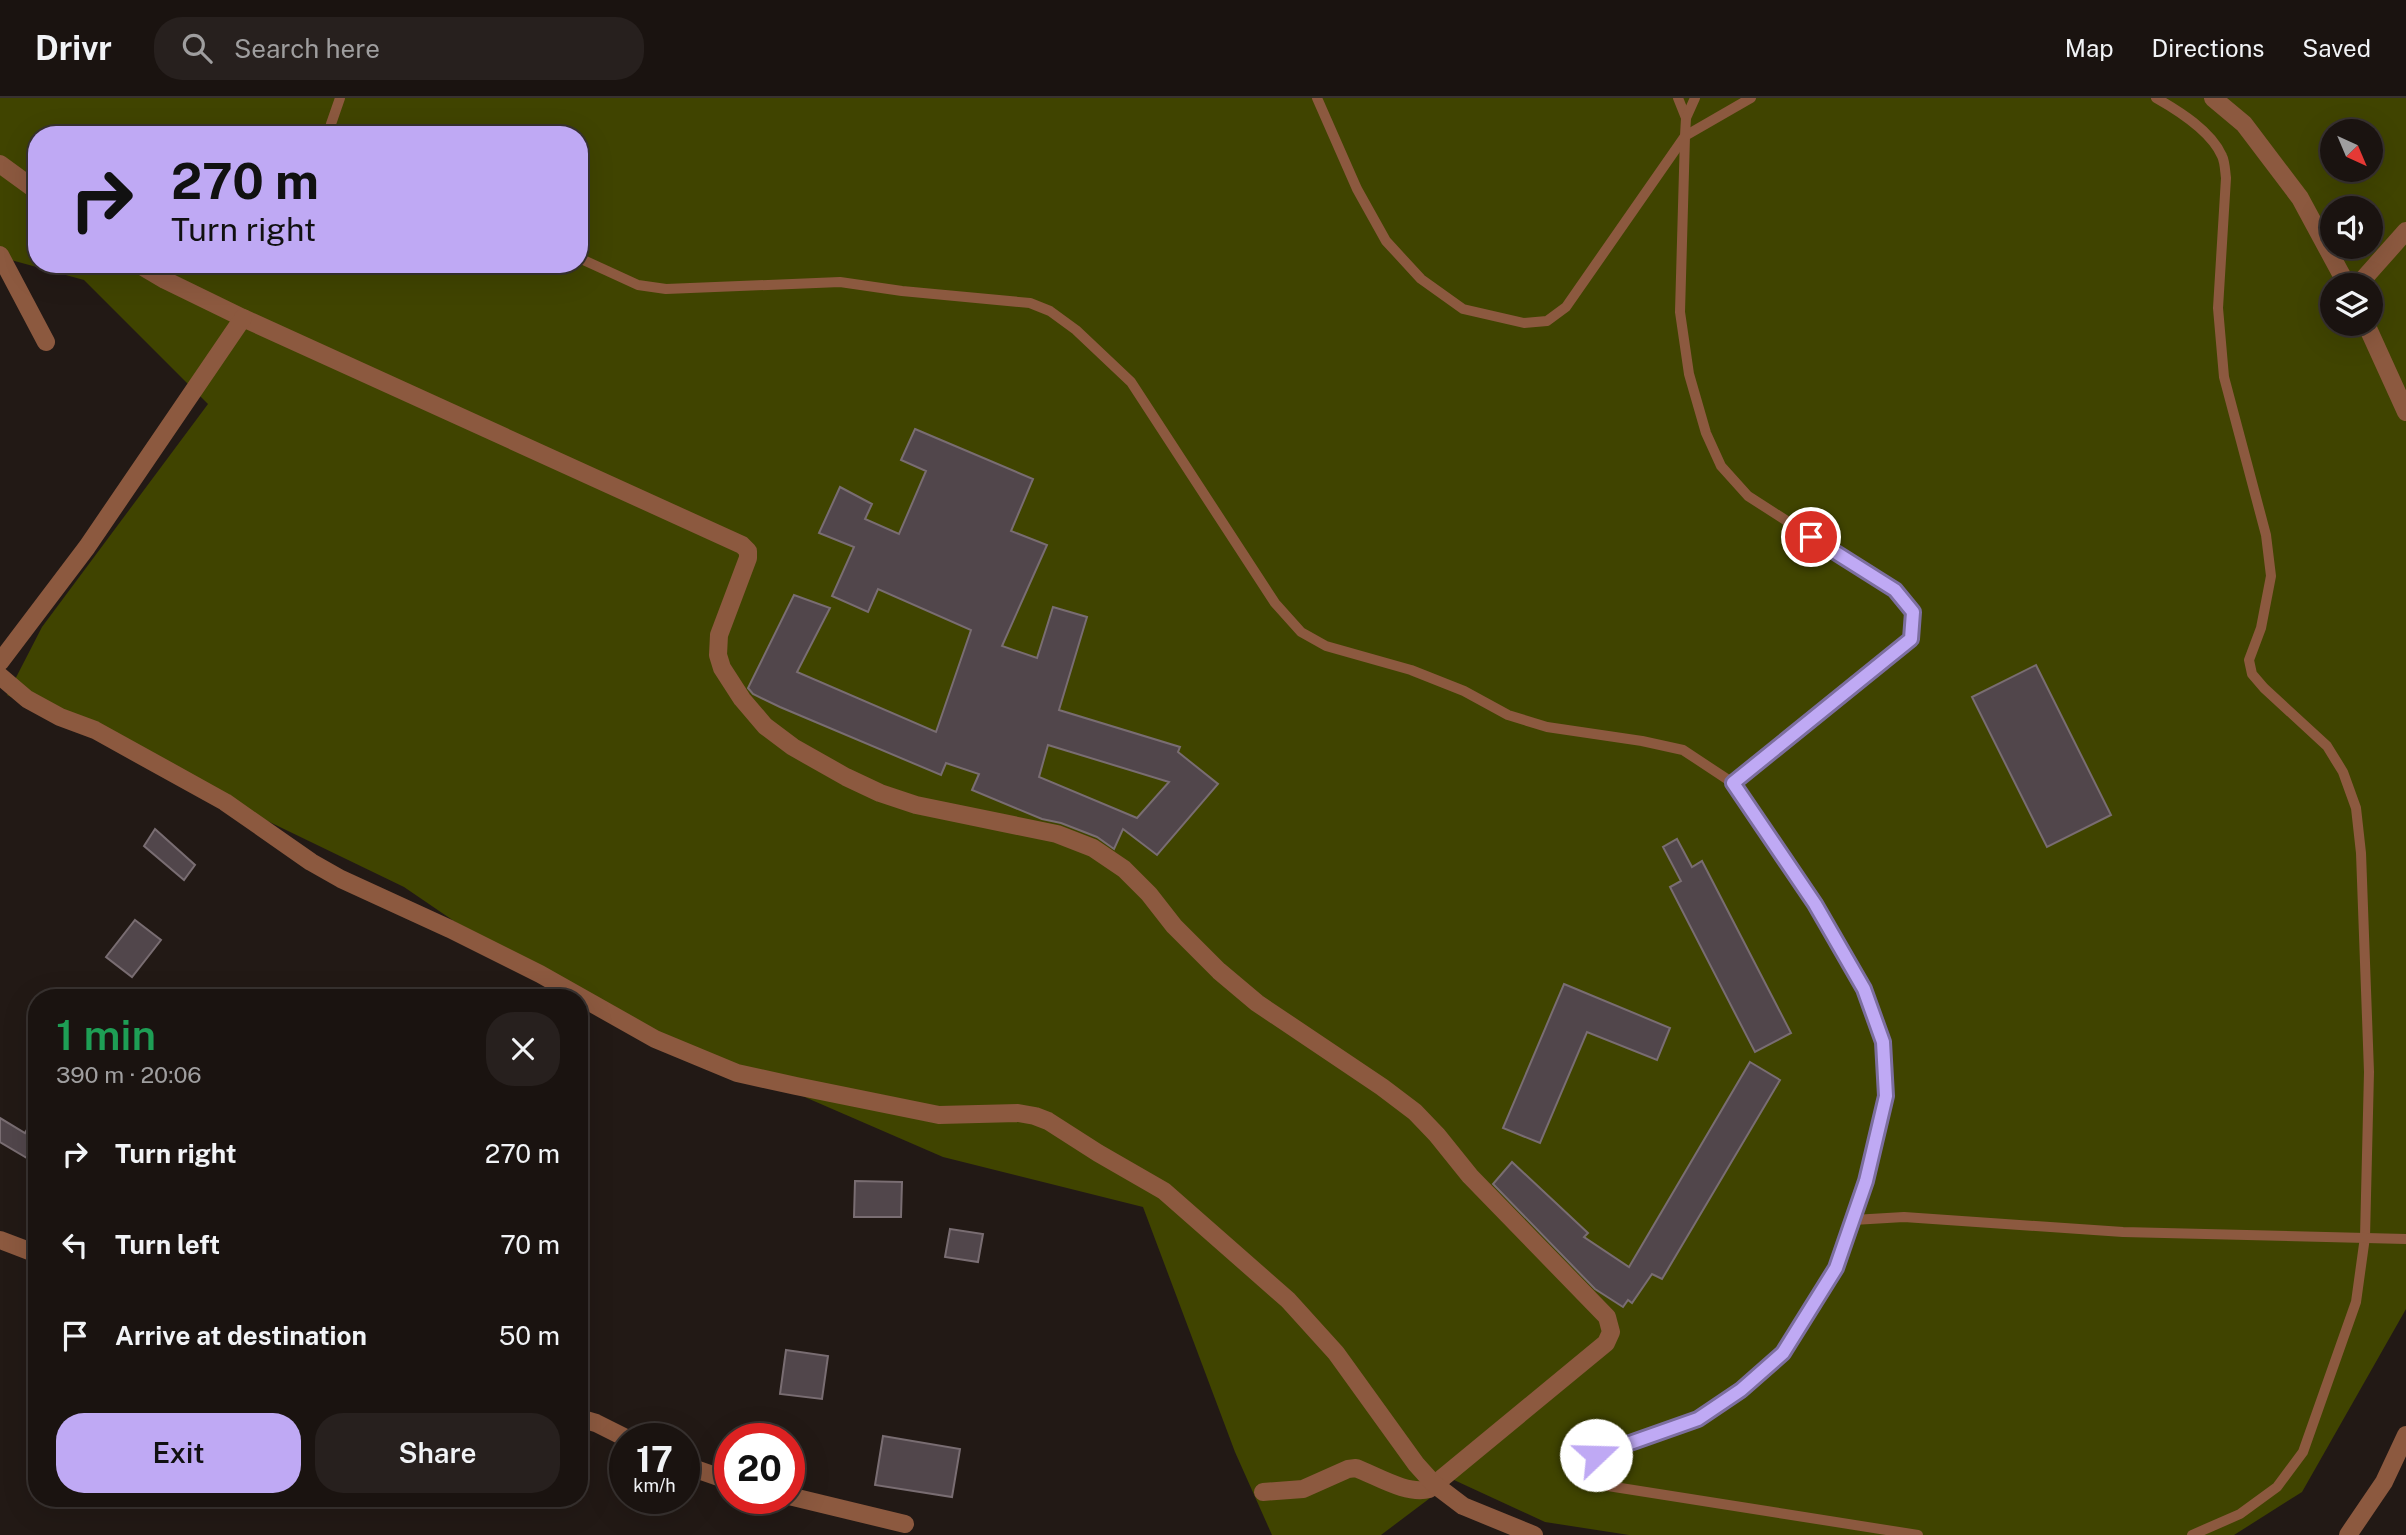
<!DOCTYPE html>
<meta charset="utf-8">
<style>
:root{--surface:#1a1310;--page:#27201e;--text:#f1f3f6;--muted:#9f9e9f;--line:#383230;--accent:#bfa9f4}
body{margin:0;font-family:"Public Sans",sans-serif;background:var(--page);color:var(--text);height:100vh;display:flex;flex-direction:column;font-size:26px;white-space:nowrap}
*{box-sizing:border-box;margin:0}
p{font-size:23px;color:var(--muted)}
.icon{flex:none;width:38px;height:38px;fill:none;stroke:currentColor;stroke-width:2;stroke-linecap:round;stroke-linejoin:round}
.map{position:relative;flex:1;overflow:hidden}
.side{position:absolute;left:28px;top:891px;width:560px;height:518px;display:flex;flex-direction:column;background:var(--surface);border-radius:28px;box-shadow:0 7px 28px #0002,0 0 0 2px var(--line)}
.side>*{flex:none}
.guide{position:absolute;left:28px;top:28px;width:560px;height:147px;border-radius:28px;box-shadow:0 7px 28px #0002,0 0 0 2px var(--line);background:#bfa9f4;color:#111;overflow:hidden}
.needle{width:46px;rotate:136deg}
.tools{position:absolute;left:2320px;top:21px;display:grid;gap:14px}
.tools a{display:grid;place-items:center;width:63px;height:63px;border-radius:50%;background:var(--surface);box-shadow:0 7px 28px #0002,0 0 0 2px var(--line);font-size:35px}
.speed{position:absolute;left:609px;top:1325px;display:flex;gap:14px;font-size:35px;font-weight:700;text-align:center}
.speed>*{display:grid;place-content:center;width:91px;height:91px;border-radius:50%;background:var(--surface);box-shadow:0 7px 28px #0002,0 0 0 2px var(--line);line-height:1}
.speed small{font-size:18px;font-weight:400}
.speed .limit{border:10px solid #d22;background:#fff;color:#111}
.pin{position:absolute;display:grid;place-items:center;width:60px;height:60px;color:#fff;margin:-30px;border:4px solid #fff;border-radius:50%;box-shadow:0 2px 7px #0007}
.me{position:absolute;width:77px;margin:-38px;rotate:69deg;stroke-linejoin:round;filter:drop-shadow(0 0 5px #0008)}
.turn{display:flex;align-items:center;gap:24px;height:147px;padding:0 28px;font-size:32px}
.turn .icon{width:91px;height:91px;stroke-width:2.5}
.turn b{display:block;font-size:49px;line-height:60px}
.round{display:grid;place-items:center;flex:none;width:74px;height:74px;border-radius:28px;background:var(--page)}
.head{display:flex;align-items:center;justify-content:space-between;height:119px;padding:0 28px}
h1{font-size:42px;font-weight:600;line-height:52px;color:#1e9e55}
.button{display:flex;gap:14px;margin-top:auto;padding:14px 28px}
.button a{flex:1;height:80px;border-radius:28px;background:var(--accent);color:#111;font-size:28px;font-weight:600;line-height:80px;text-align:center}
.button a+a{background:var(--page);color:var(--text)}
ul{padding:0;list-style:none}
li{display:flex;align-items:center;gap:21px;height:91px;padding:0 28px}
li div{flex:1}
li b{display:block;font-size:26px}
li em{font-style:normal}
header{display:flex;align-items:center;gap:42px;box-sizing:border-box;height:98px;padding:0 35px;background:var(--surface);border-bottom:2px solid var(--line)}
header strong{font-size:33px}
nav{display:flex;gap:38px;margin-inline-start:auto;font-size:24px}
.search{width:490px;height:63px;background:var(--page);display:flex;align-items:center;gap:18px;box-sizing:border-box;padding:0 24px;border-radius:28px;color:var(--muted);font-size:26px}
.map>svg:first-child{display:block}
</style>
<header>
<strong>Drivr</strong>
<div class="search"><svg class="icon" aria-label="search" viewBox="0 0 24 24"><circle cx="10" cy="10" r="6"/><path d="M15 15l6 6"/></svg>Search here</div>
<nav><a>Map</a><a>Directions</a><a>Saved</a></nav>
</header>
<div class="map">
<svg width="2406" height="1437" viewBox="0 0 2406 1437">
<rect width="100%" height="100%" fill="#221915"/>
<path fill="#404400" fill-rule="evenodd" d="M0,0h2406v1211l-104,183 -68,43h-605l-84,-13 -91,-42 -73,55h-109l-37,-83 -92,-245 -200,-50 -394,-171 -145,-99 -397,-192 35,-68 166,-223 -124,-124 -84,-23zM2333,33h38v39h-38zM37,37h542v129h-542zM2333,110h38v39h-38zM2333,187h38v39h-38z"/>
<g fill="#51464b" stroke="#796d72" stroke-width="2" fill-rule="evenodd">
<path d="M915,331l118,50 -22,52 36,14 -45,101 35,12 16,-51 34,10 -28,93 121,37 -2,5 40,32 -61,71 -34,-26 -9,20 -17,-12 -36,-14 -19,-4 -70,-29 7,-16 -33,-11 -5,12 -161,-68 -27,-13 -5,-6 46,-93 36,13 -33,64 139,60 35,-102 -93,-41 -10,23 -36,-16 22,-49 -35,-14 21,-46 32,17 -7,15 34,15 27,-63 -25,-11zM1048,647l121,37 -32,36 -98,-41z"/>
<polygon points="2036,567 2111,717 2047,749 1972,599"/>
<polygon points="155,731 195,767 184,782 144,748"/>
<polygon points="1677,741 1692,769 1702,763 1791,935 1755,954 1670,789 1681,783 1663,749"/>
<polygon points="135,822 161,842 132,879 106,859"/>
<polygon points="1564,886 1670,930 1657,962 1587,934 1540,1045 1503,1030"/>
<polygon points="1750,964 1780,982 1662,1181 1652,1176 1632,1205 1628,1202 1623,1209 1595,1191 1493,1086 1512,1064 1588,1135 1584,1139 1629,1169"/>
<polygon points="37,1014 37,1066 0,1044 0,1020 25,1035"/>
<polygon points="855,1083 902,1084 901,1119 854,1119"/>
<polygon points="950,1131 983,1136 978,1164 945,1159"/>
<polygon points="786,1252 828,1258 822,1301 780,1296"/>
<polygon points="883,1338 960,1351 952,1399 875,1387"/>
</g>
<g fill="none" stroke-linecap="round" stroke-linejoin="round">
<g stroke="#8c593f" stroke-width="10">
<polyline points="1317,0 1357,91 1386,143 1421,181 1463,211 1524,225 1547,223 1566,209 1685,38 1751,0"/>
<polyline points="1678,0 1686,20"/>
<polyline points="1695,0 1686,20 1685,38 1680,214 1689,276 1706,335 1721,368 1748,398 1894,492 1913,514 1911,541 1733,685"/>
<path d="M2156,0c23,13 55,33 66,58 3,6 3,15 4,22l-8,130 6,69 42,158 5,41 -10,52 -12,32 3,14 12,14 63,58 16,26 13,36 5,45 8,219 -4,165 -9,65 -53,150 -26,35 -37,27 -48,21"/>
<polyline points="335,37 331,26 340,0"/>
<polyline points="579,160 638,187 666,191 840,184 902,193 1030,205 1050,213 1076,232 1131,284 1275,505 1301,534 1326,548 1411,572 1464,593 1508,617 1547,629 1642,643 1683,652 1733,685 1815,806 1864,891 1883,944 1886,998 1866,1083 1836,1170 1783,1255 1741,1292 1698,1321 1596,1357 1590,1368 1594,1382 1608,1388 1918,1437"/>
<polyline points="1853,1122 1904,1119 2123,1134 2406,1141"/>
</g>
<g stroke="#8c593f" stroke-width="18">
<polyline points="0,66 37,93"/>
<polyline points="0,157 46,244"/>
<path d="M138,166l27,16 78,38 499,227 6,6v7l-29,77 -1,20 4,13 20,31 23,27 28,21 53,30 34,16 36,12 141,29 36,14 31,21 25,25 25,32 45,45 38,32 125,84 33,25 22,23 33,41 137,141 4,15 -5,11 -177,146c-22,6 -52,-13 -73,-21l-8,1 -45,20 -40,3"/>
<polyline points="2358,187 2406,133"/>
<polyline points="0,564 87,449 243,220"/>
<polyline points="0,578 27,601 60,619 95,632 225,704 311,764 341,781 450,831 540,876 655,941 737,975 796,988 939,1017 1018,1015 1035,1018 1048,1023 1098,1055 1164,1093 1288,1202 1336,1255 1416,1366 1434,1386 1463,1408 1534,1437"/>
<polyline points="0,1142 37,1156"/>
<polyline points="579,1320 596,1325 626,1340"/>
<polyline points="684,1367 730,1383"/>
<polyline points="789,1398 905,1426"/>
<polyline points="2348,1437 2384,1384 2406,1337"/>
</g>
<g stroke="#8c593f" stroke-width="18">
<polyline points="2213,0 2244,26 2300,100 2347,187"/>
<polyline points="2366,226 2406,314"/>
</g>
</g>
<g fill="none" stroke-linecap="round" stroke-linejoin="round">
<g stroke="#7c6e9f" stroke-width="18">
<polyline id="route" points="1596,1357 1698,1321 1741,1292 1783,1255 1836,1170 1866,1083 1886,998 1883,944 1864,891 1815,806 1733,685 1911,541 1913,514 1895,492 1811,439"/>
</g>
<use href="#route" stroke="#bfa9f4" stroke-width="12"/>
</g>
</svg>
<div class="tools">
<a><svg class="needle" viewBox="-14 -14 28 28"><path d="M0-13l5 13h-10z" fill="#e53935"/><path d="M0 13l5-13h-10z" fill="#9f9e9f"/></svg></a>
<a><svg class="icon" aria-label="sound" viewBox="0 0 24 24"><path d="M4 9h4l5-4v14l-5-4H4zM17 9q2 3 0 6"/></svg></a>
<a><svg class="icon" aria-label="layers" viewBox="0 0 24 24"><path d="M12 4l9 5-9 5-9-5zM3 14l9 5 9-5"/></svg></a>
</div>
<div class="speed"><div>17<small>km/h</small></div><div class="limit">20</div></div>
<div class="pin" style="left:1811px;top:439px;background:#d93025"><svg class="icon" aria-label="arrive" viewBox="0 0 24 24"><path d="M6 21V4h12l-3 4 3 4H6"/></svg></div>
<svg class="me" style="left:1596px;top:1357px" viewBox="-20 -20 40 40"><circle r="19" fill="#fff"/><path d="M0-13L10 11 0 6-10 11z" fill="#bfa9f4"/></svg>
<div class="guide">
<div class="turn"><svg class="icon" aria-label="right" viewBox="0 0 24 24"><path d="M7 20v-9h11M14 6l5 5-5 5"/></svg><div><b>270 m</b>Turn right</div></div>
</div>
<section class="side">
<div class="head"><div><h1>1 min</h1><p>390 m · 20:06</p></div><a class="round"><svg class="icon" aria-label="close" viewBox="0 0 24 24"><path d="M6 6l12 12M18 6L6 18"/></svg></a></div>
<ul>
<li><svg class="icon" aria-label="right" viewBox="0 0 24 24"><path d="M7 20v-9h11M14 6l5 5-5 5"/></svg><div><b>Turn right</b></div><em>270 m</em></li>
<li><svg class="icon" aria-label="left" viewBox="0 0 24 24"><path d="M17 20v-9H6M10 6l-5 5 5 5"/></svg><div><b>Turn left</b></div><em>70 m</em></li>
<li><svg class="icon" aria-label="arrive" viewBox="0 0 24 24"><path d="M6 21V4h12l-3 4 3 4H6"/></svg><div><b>Arrive at destination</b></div><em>50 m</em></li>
</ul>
<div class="button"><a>Exit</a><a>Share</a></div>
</section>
</div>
